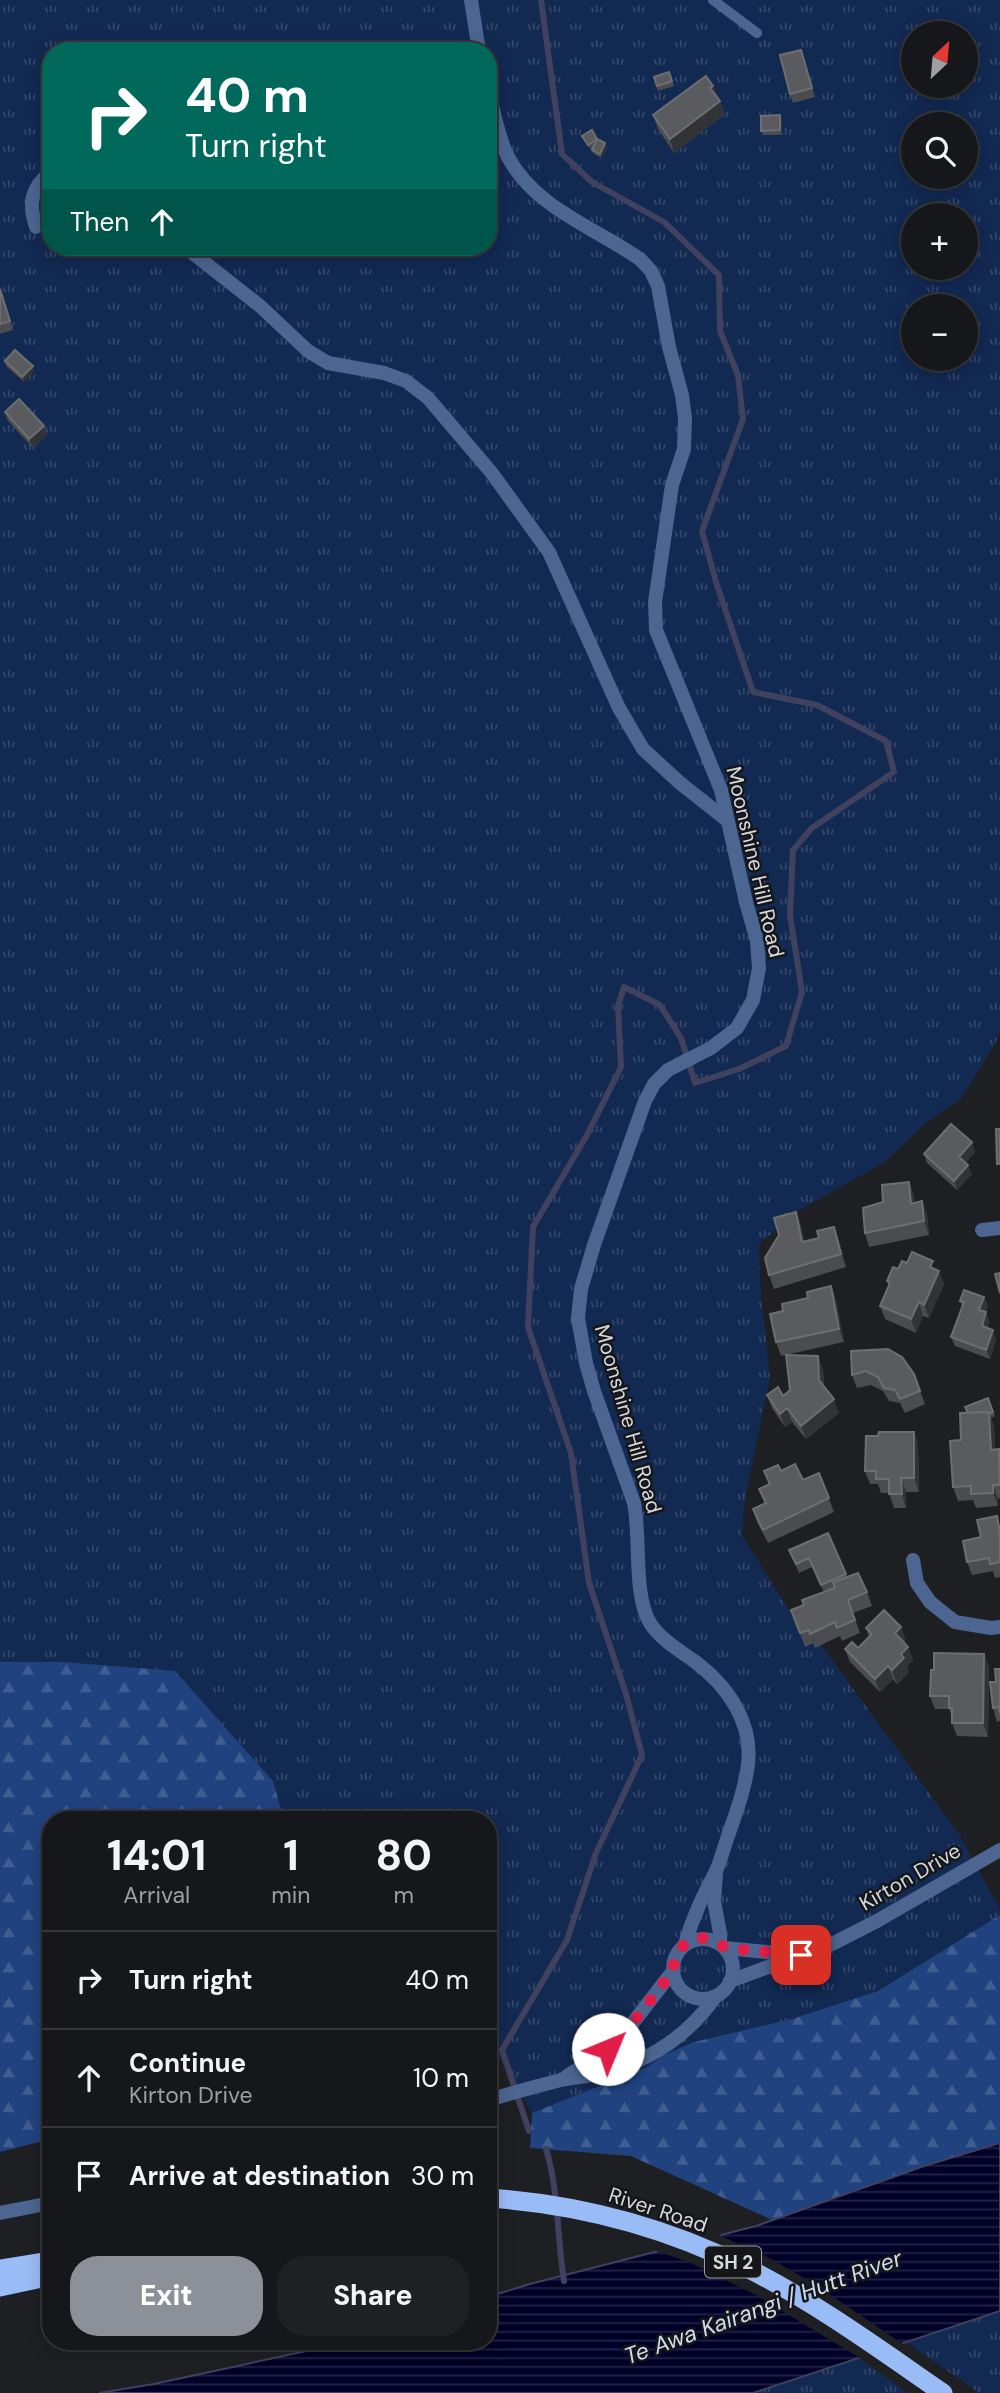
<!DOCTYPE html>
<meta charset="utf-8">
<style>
:root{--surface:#16171a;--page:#1f2023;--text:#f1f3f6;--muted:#9e9fa2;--line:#353639;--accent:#8c9099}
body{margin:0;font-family:"DM Sans",sans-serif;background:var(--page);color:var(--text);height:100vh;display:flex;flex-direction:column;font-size:26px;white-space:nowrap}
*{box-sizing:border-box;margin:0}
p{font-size:23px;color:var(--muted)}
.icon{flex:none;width:38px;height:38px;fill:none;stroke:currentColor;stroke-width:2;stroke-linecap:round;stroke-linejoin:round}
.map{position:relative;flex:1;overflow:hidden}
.panel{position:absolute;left:42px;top:1811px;width:455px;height:539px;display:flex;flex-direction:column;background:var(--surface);border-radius:28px;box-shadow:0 4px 18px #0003,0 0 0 2px var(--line)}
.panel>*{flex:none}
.top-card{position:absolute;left:42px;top:42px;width:455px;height:214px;border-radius:28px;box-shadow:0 4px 18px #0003,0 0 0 2px var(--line);background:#00695c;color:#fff;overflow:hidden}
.needle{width:46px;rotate:26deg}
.tools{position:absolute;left:901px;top:21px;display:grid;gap:14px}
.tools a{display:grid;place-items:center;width:77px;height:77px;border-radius:50%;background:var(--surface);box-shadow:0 4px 18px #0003,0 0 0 2px var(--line);font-size:35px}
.pin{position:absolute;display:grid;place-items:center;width:60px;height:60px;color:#fff;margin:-30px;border-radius:14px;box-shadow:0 4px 10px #0006}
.me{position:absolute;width:77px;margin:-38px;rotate:45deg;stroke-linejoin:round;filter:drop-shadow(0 0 5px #0008)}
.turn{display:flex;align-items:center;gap:24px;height:147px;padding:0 28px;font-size:32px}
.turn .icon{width:91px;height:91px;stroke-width:2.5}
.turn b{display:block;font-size:49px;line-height:60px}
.then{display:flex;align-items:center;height:66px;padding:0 28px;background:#0003;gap:14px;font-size:26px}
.eta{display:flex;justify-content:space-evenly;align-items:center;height:119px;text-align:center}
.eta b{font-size:42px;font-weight:800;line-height:49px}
.primary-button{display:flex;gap:14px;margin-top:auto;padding:14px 28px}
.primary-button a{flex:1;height:80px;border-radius:28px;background:var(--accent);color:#fff;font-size:28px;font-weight:800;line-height:80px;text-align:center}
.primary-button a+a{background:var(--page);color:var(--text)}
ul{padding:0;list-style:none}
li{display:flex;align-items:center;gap:21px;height:98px;padding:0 28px;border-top:2px solid var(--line)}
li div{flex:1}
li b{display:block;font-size:26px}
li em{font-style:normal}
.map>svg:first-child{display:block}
</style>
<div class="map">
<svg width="1000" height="2393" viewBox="0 0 1000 2393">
<defs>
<pattern id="grass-tufts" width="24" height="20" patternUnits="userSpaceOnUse" patternTransform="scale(1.75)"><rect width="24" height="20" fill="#122952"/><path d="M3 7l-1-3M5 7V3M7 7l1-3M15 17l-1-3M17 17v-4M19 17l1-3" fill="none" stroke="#34476a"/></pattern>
<pattern id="forest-firs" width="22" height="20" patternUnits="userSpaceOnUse" patternTransform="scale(1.75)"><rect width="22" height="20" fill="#20427f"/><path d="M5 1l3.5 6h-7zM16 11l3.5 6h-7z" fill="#405d91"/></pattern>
<pattern id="water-rules" width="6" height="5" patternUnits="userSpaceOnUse" patternTransform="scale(1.75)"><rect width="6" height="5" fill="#000028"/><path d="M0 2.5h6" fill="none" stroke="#242447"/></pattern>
</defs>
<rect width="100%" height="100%" fill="#1d1f22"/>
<g fill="url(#grass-tufts)" fill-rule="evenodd">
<path d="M0,0h1000v1032l-5,12 -34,55 -33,22 -43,41 -87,49 -39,33 1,38 10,95 -25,122 -3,36 54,86 26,25 137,188 41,75v6l-122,76 -86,28 -128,36 -17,12 -115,46 -44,-74v-219h-204l-11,-39 -98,-109 -112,-10h-63zM914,33h52v53h-52zM51,51h437v196h-437zM914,124h52v53h-52zM914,215h52v53h-52zM914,306h52v53h-52z"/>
<polygon points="1000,2311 1000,2393 979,2393 906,2342"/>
<polygon points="859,2358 908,2393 753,2393"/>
</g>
<g fill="url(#forest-firs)">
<polygon points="0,1662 63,1662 175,1671 273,1781 284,1820 51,1820 51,2139 0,2152"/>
<polygon points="1000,1915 1000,2143 924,2166 772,2220 631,2156 530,2148 532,2113 647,2067 664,2055 694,2042 792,2019 878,1991"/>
</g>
<polygon fill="url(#water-rules)" stroke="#40415e" stroke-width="2" points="1000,2143 1000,2311 753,2393 99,2393 154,2384 348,2342 488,2342 488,2297 530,2284 756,2226 924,2166"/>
<polygon fill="#1d1f22" points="715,2233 771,2259 811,2282 906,2346 863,2360 756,2295 691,2263 651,2249"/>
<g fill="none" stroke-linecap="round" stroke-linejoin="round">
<g stroke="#40415e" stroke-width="6">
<polyline points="529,2131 502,2050 567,1940 596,1853 642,1755 626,1694 589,1583 571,1453 528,1327 533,1227 587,1135 621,1067 618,1006 624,987 660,1005 681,1038 695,1083 739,1069 786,1046 802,992 790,915 793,850 812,828 894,772 886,741 817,705 753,692 716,582 702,531 743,419 738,375 720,331 719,275 664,222 592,182 562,154 541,0"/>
<path d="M546,2149c13,42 11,89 18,132"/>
</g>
<polyline stroke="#4c6591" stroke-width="10" points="713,0 757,33"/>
<g stroke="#4c6591" stroke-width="14">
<polyline points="471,0 479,51"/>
<path d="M488,89c6,23 10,48 20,68 27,51 88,71 133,103l10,11 7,15 11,61 13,48 3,23 -1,31 -12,36 -17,117 1,28 65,160 25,112 11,39 2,27 -6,32 -16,28 -26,20 -43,22 -14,14 -9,17 -51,144 -13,44 -3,29 8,45 8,28 40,112c7,35 -1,92 16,120 11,17 29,27 44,38 33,24 59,61 54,103 -3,25 -12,49 -20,72 -4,11 -7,24 -12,35 -13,25 -23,45 -31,73"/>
<path d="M36,227c-8,-23 -5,-40 15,-55"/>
<polyline points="185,247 260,306 308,351 328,363 384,373 406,381 428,398 491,472 549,552 619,708 643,749 680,783 728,821"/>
<polyline points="982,1230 1000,1228"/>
<polyline points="913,1560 917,1583 930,1602 955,1622 991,1628 1000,1627"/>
<polyline points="716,1874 714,1901 720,1933 720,1944"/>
</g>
<g stroke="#4c6591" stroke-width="14">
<circle cx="703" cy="1969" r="30"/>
<polyline points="725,1948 797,1955"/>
<polyline points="730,1981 834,1943 877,1921 1000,1850"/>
<polyline points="567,2076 608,2049 628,2029 673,1971"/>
<path d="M488,2100c24,-7 49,-14 73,-20 12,-3 25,-3 37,-6 49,-11 89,-37 118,-78"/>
<polyline points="0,2213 51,2203"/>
</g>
<g stroke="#9abcf6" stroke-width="19">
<path d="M488,2198c89,6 177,29 257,69 70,35 134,82 198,126"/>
<polyline points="0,2269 51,2261"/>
<polyline points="0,2287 51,2276"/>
</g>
</g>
<g fill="#4a4c50">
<polygon points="804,59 815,97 793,103 790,94"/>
<polygon points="669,72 674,86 658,91 654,77"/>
<polygon points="713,86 725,114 674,153 658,129 653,115"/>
<polygon points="780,115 782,120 782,135 763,135 761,131"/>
<polygon points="582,136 605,143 607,148 601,158 594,154 592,150 593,147 590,149"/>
<polygon points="0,287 13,330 0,334"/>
<polygon points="5,361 33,366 34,371 24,382 6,366"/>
<polygon points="5,412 44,426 47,435 33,448 8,421"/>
<polygon points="972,1142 975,1152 966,1162 972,1174 957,1190 927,1163 924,1154"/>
<polygon points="909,1182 914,1196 915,1203 927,1214 929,1235 869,1247 865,1233 883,1202"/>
<polygon points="801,1225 804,1241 819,1238 839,1241 846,1267 774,1289 769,1275"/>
<polygon points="907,1263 939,1271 944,1284 929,1318 923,1316 916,1333 885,1319 880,1306 889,1286 887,1281 898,1269"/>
<polygon points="831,1286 836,1300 844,1342 781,1356 776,1342 783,1311"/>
<polygon points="984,1297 988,1306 985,1312 990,1322 987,1328 996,1339 990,1359 955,1346 951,1337 962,1306 960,1301"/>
<polygon points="888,1349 914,1374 925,1404 905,1413 900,1403 889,1401 883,1391 871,1385 857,1388 852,1375"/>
<polygon points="823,1369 824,1386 839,1413 806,1439 792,1422 785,1427 772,1408 767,1395 783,1396"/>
<polygon points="988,1398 995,1416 991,1418 994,1426 995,1449 999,1449 1000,1451 1000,1498 998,1499 998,1506 976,1508 973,1500 958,1501 953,1487 967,1413"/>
<polygon points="914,1432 918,1445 919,1492 906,1492 906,1508 894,1508 889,1493 881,1493 878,1484 870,1484 865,1471 878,1436"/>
<polygon points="764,1471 781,1471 803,1480 819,1473 834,1512 768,1543 757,1522 753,1509 765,1503 759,1489 769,1484"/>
<polygon points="1000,1524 1000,1577 995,1578 993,1571 972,1575 967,1562 981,1537"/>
<polygon points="828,1533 847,1577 867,1592 872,1606 853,1613 860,1633 842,1641 840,1636 815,1648 813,1643 805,1647 791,1610 804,1605 824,1592 812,1567 799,1573 789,1550"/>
<polygon points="866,1628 906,1640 904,1642 908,1647 913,1660 907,1666 909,1672 897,1684 893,1679 880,1692 850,1662 845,1649 858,1648 869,1637"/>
<polygon points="984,1654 989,1668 988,1737 957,1736 952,1723 952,1717 949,1709 935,1709 930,1696 934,1670"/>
<polygon points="1000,1669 1000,1721 997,1722 993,1708 996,1682"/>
</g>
<g fill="#313337">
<polygon points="713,86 718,100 710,88"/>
<polygon points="720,101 725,114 674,153 670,139"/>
<polygon points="780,115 782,120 782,135 780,130"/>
<polygon points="605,143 607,148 601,158 600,154"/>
<polygon points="33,366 34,371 24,382 22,377"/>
<polygon points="44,426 47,435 33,448 29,439"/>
<polygon points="972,1142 975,1152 963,1166 959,1157"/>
<polygon points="968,1165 972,1174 957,1190 954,1181"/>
<polygon points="909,1182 914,1196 916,1217 911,1204"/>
<polygon points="922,1201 927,1214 929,1235 924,1221"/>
<polygon points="796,1212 801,1225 807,1255 802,1242"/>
<polygon points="834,1227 839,1241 846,1267 841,1254"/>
<polygon points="939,1271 944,1284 929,1318 924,1305"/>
<polygon points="831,1286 836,1300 844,1342 839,1329"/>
<polygon points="984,1297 988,1306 983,1319 979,1310"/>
<polygon points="919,1302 923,1316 916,1333 911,1319"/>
<polygon points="986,1312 990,1322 985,1335 982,1326"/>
<polygon points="993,1330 996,1339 990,1359 986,1350"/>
<polygon points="818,1356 823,1369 824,1393 819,1380"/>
<polygon points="834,1399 839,1413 806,1439 801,1426"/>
<polygon points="787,1408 792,1422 785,1427 780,1414"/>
<polygon points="989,1412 994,1426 996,1463 991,1450"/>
<polygon points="914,1432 918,1445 919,1492 914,1478"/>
<polygon points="901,1478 906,1492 906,1508 902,1494"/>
<polygon points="993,1485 998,1499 998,1506 993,1493"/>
<polygon points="901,1627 906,1640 900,1647 895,1633"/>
<polygon points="908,1647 913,1660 907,1666 909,1672 897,1684 892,1670 901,1654"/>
<polygon points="984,1654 989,1668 988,1737 983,1723"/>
<polygon points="888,1666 893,1679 880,1692 875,1679"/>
</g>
<g fill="#595b5e" stroke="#6d6e72" stroke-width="2">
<polygon points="801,50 812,88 790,94 780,55"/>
<polygon points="669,72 672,81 657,86 654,77"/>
<polygon points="706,76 713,86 710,88 720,101 670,139 653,115"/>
<polygon points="780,115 780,130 761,131 761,116"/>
<polygon points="592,130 597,139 588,145 582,136"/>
<polygon points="597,139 605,143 600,154 592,150"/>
<polygon points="0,289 10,321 0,324"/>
<polygon points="15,350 33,366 22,377 5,361"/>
<polygon points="19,399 44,426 29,439 5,412"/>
<polygon points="951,1124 972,1142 959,1157 968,1165 954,1181 924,1154"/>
<polygon points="996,1129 1000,1129 1000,1164 997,1164"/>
<polygon points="909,1182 911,1204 922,1201 924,1221 865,1233 863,1208 883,1202 882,1185"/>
<polygon points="796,1212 802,1242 819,1238 817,1231 834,1227 841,1254 769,1275 765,1258 779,1235 774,1218"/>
<polygon points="912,1252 933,1261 930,1267 939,1271 924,1305 919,1302 911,1319 880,1306 890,1283 887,1281 893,1267 898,1269 902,1261 907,1263"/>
<polygon points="1000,1273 1000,1293 995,1274"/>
<polygon points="831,1286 839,1329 776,1342 770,1314 783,1311 782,1304 808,1298 807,1292"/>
<polygon points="964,1290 984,1297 979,1310 986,1312 982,1326 993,1330 986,1350 951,1337 964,1302 960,1301"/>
<polygon points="888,1349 902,1357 914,1374 920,1391 900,1399 895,1390 884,1388 878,1377 866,1371 852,1375 851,1351"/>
<polygon points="786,1355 818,1356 819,1380 834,1399 801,1426 787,1408 780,1414 767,1395 778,1387 783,1396 790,1390"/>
<polygon points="988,1398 993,1412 989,1414 989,1412 968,1413 965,1407"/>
<polygon points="989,1412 991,1450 999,1449 1000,1485 993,1485 993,1493 971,1494 971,1486 953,1487 950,1441 961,1440 960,1413"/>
<polygon points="879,1432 914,1432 914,1478 901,1478 902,1494 889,1494 889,1479 876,1479 876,1471 865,1471 866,1436 878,1436"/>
<polygon points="795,1464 803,1480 819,1473 829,1498 763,1530 753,1509 766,1503 759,1489 770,1484 764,1471 778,1465 781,1471"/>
<polygon points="997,1516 1000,1533 1000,1562 990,1564 989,1558 967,1562 963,1541 981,1537 977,1520"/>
<polygon points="828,1533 846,1574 821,1585 809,1558 796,1564 789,1550"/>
<polygon points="858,1573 867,1592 848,1600 855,1620 837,1628 835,1622 810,1634 809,1630 800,1633 791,1610 804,1605 802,1600 835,1588 833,1582"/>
<polygon points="884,1610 901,1627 895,1633 908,1647 901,1654 904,1658 892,1670 888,1666 875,1679 845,1649 852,1642 858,1648 872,1634 866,1628"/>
<polygon points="934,1653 984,1654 983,1723 952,1723 952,1708 949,1708 949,1696 930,1696 931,1670 934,1670"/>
<polygon points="995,1669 1000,1669 1000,1713 999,1707 993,1708 990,1682 996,1682"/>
</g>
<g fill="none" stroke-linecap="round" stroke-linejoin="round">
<polyline stroke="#e11d48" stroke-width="12" stroke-dasharray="0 21.6" points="608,2049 628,2029 673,1971 674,1960 678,1951 685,1944 703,1938 712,1940 726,1948 801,1955"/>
</g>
<g text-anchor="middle" stroke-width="5" stroke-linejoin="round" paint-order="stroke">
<rect fill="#141619" stroke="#9c9ea1" stroke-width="2" x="705" y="2246.5" width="56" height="31" rx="5"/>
<g font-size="19" font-weight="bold" fill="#d7d8db">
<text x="733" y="2269">SH 2</text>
</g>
<g font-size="21" fill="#d7d8db" stroke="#141619">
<text transform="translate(755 862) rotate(77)" y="7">Moonshine Hill Road</text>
<text transform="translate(628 1419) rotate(74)" y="7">Moonshine Hill Road</text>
<text transform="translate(910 1877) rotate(-30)" y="7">Kirton Drive</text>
<text transform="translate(658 2210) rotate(18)" y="7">River Road</text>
</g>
<g font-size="23" font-style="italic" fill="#d1dcee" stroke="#141619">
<text transform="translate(763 2307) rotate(-20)" y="8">Te Awa Kairangi / Hutt River</text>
</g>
</g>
</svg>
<div class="tools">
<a><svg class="needle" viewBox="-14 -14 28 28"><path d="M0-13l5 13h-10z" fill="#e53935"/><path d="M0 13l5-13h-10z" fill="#9e9fa2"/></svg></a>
<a><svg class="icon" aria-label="search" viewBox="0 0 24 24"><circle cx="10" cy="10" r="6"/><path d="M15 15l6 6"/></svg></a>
<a>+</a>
<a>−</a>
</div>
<div class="pin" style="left:801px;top:1955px;background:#d93025"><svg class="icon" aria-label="arrive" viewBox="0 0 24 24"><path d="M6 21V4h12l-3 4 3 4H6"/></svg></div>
<svg class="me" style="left:608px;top:2049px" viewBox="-20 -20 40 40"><circle r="19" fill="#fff"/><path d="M0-13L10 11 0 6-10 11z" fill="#e11d48"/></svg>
<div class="top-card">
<div class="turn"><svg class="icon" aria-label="right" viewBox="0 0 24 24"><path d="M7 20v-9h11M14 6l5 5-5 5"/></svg><div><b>40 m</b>Turn right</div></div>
<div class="then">Then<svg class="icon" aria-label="ahead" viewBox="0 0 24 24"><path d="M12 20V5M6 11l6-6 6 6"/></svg></div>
</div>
<section class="panel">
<div class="eta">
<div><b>14:01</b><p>Arrival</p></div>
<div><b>1</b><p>min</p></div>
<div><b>80</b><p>m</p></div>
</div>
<ul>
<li><svg class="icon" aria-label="right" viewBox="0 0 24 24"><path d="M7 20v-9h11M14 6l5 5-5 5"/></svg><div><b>Turn right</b></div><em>40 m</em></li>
<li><svg class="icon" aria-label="ahead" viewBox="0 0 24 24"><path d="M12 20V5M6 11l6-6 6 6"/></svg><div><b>Continue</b><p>Kirton Drive</p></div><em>10 m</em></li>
<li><svg class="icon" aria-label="arrive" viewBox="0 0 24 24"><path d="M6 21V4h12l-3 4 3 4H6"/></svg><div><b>Arrive at destination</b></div><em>30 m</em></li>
</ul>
<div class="primary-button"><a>Exit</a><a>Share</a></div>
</section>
</div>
